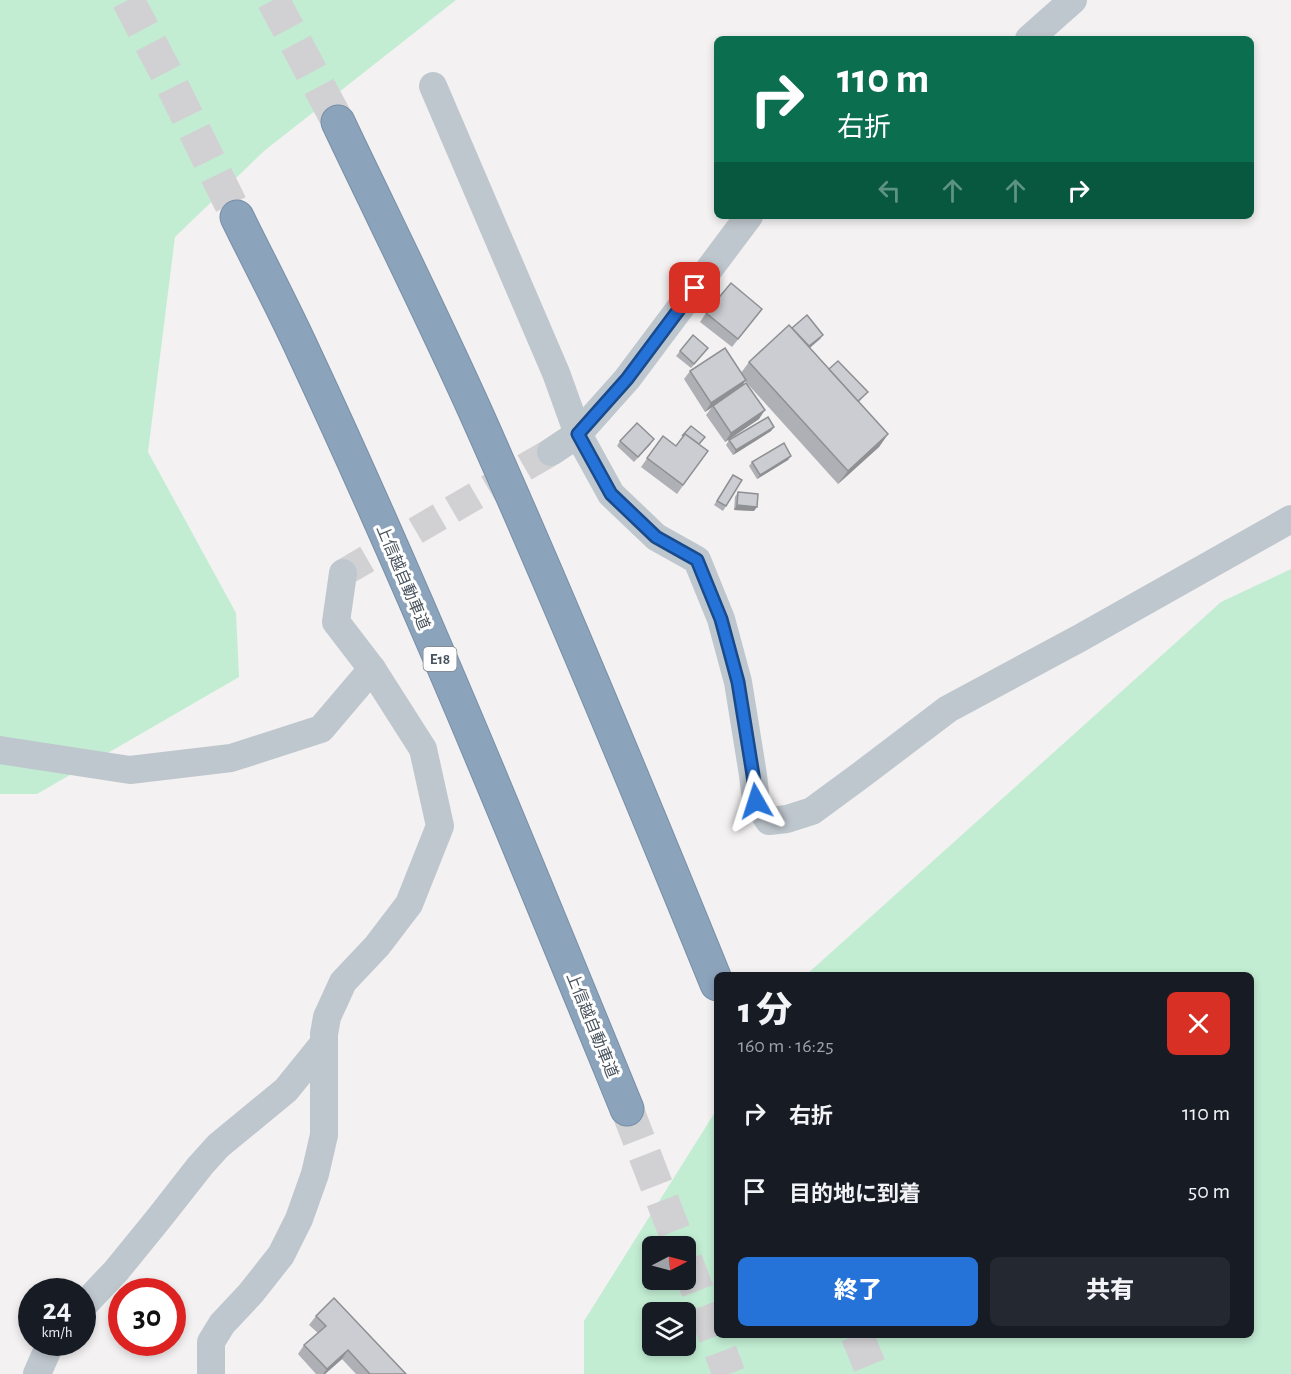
<!DOCTYPE html>
<html lang="ja">
<meta charset="utf-8">
<style>
:root{--surface:#171b24;--page:#242831;--text:#f1f3f6;--muted:#9ea1a6;--accent:#2572d8}
body{margin:0;font-family:"Alegreya Sans","Noto Sans JP",sans-serif;background:var(--page);color:var(--text);height:100vh;display:flex;flex-direction:column;font-size:22px;white-space:nowrap}
*{box-sizing:border-box;margin:0}
p{font-size:20px;color:var(--muted)}
.icon{flex:none;width:33px;height:33px;fill:none;stroke:currentColor;stroke-width:2;stroke-linecap:round;stroke-linejoin:round}
.map{position:relative;flex:1;overflow:hidden}
.sheet{position:absolute;left:714px;top:972px;width:540px;height:366px;display:flex;flex-direction:column;background:var(--surface);border-radius:9px;box-shadow:0 3px 9px #0003}
.sheet>*{flex:none}
.banner{position:absolute;left:714px;top:36px;width:540px;height:183px;border-radius:9px;box-shadow:0 3px 9px #0003;background:#0b6e4f;color:#fff;overflow:hidden}
.needle{width:39px;rotate:84deg}
.tools{position:absolute;left:642px;top:1236px;display:grid;gap:12px}
.tools a{display:grid;place-items:center;width:54px;height:54px;border-radius:9px;background:var(--surface);box-shadow:0 3px 9px #0003;font-size:30px}
.speed{position:absolute;left:18px;top:1278px;display:flex;gap:12px;font-size:30px;font-weight:700;text-align:center}
.speed>*{display:grid;place-content:center;width:78px;height:78px;border-radius:50%;background:var(--surface);box-shadow:0 3px 9px #0003;line-height:1}
.speed small{font-size:15px;font-weight:400}
.speed .limit{border:9px solid #d22;background:#fff;color:#111}
.pin{position:absolute;display:grid;place-items:center;width:51px;height:51px;color:#fff;margin:-26px;border-radius:12px;box-shadow:0 3px 9px #0006}
.me{position:absolute;width:66px;margin:-33px;rotate:354deg;stroke-linejoin:round;filter:drop-shadow(0 0 4px #0008)}
.turn{display:flex;align-items:center;gap:21px;height:126px;padding:0 24px;font-size:27px}
.turn .icon{width:78px;height:78px;stroke-width:2.5}
.turn b{display:block;font-size:42px;line-height:51px}
.lanes{display:flex;align-items:center;height:57px;padding:0 24px;background:#0003;justify-content:center;gap:30px;direction:ltr}
.lanes .off{opacity:.35}
.round{display:grid;place-items:center;flex:none;width:63px;height:63px;border-radius:9px;background:var(--page)}
.head{display:flex;align-items:center;justify-content:space-between;height:102px;padding:0 24px}
h1{font-size:36px;font-weight:800;line-height:45px}
.primary-button{display:flex;gap:12px;margin-top:auto;padding:12px 24px}
.primary-button a{flex:1;height:69px;border-radius:9px;background:var(--accent);color:#fff;font-size:24px;font-weight:800;line-height:69px;text-align:center}
.primary-button a+a{background:var(--page);color:var(--text)}
ul{padding:0;list-style:none}
li{display:flex;align-items:center;gap:18px;height:78px;padding:0 24px}
li div{flex:1}
li b{display:block;font-size:22px}
li em{font-style:normal}
.map>svg:first-child{display:block}
</style>
<div class="map">
<svg width="1291" height="1374" viewBox="0 0 1291 1374">
<rect width="100%" height="100%" fill="#f3f1f1"/>
<g fill="#c2edd3" fill-rule="evenodd">
<polygon points="0,0 456,0 264,151 175,237 148,452 236,613 239,677 37,794 0,794"/>
<path d="M1291,569v805h-707v-53l133,-212v226h534v-360h-445l415,-373zM652,1246h34v34h-34zM652,1312h34v34h-34z"/>
</g>
<g fill="none" stroke-linecap="round" stroke-linejoin="round">
<polyline stroke="#d1d1d3" stroke-width="28" stroke-dasharray="28 14" stroke-linecap="butt" points="343,573 551,452"/>
<g stroke="#d1d1d3" stroke-width="33" stroke-dasharray="33 16" stroke-linecap="butt">
<polyline points="128,0 166,73 237,217"/>
<polyline points="273,0 338,122"/>
<polyline points="627,1109 680,1246"/>
<polyline points="686,1260 729,1374"/>
<polyline points="857,1335 873,1374"/>
</g>
<g stroke="#778ea7" stroke-width="35">
<g id="motorway">
<path d="M338,122c46,97 94,193 138,291 84,188 163,379 241,571"/>
<path d="M237,217c22,45 46,90 67,136 116,248 219,502 323,756"/>
</g>
</g>
<g stroke="#bfc7ce" stroke-width="28">
<polyline points="1029,39 1073,0"/>
<polyline points="433,86 556,373 578,434 611,494 656,537 697,560 721,619 738,682 753,775 756,801 769,821 787,819 812,811 861,775 948,709 1080,638 1291,519"/>
<polyline points="551,452 578,434 627,379 749,216"/>
<polyline points="0,750 130,770 231,758 321,729 372,669"/>
<polyline points="82,1307 116,1271 160,1217 200,1166 218,1146 286,1090 324,1043"/>
<polyline points="37,1374 48,1349 53,1342"/>
<polyline points="211,1374 211,1342 222,1324 251,1293 281,1255 299,1219 315,1174 324,1135 324,1034 327,1017 343,982 377,946 409,904 440,826 423,749 372,669 336,622 343,573"/>
</g>
<use href="#motorway" stroke="#8ca3bc" stroke-width="33"/>
</g>
<g fill="#afb0b5">
<polygon points="706,313 756,317 732,347 700,322"/>
<polygon points="792,328 823,335 820,339 810,348 829,369 868,392 859,402 888,434 879,447 838,484 745,381 742,386 759,419 725,442 706,415 712,407 705,412 684,379 690,371 741,373 749,362"/>
<polygon points="680,351 705,352 691,368 676,356"/>
<polygon points="774,427 771,431 733,455 726,445 729,440"/>
<polygon points="663,436 676,446 699,445 708,451 677,494 641,467"/>
<polygon points="620,441 651,444 634,462 617,446"/>
<polygon points="791,456 788,460 757,479 749,466 752,462"/>
<polygon points="730,479 726,506 723,511 714,505"/>
<polygon points="738,492 754,511 734,510 735,497"/>
<polygon points="316,1316 406,1374 356,1374 342,1359 325,1374 316,1374 298,1354 304,1345 318,1333 309,1325"/>
</g>
<g fill="#8e9093">
<polygon points="823,335 820,339 803,353 806,349"/>
<polygon points="746,380 740,389 705,412 711,403"/>
<polygon points="765,410 759,419 725,442 731,433"/>
<polygon points="774,427 771,431 733,455 736,450"/>
<polygon points="888,434 879,447 838,484 848,471"/>
<polygon points="791,456 788,460 757,479 760,475"/>
<polygon points="737,505 757,507 754,511 734,510"/>
<polygon points="348,1350 342,1359 325,1374 323,1374 327,1369"/>
</g>
<g fill="#cbcdd2" stroke="#8e9093" stroke-width="1.5">
<polygon points="731,283 762,309 738,339 706,313"/>
<polygon points="807,315 823,335 809,346 792,328"/>
<polygon points="789,325 888,434 848,471 749,362"/>
<polygon points="693,335 708,348 694,364 680,351"/>
<polygon points="725,348 746,380 711,403 690,371"/>
<polygon points="838,361 868,392 858,401 829,369"/>
<polygon points="746,383 765,410 731,433 713,406"/>
<polygon points="768,417 774,427 736,450 729,440"/>
<polygon points="637,423 654,439 638,457 620,441"/>
<polygon points="691,426 705,437 699,444 685,434 682,436"/>
<polygon points="685,434 708,451 683,485 647,458 663,436 676,446"/>
<polygon points="784,443 791,456 760,475 752,462"/>
<polygon points="733,475 742,480 726,506 717,501"/>
<polygon points="738,492 758,494 757,507 737,505"/>
<polygon points="334,1298 406,1374 370,1374 348,1350 327,1369 304,1345 326,1326 316,1316"/>
</g>
<g fill="none" stroke-linecap="round" stroke-linejoin="round">
<g stroke="#184a8c" stroke-width="15">
<polyline id="route" points="695,288 627,379 578,434 611,494 656,537 697,560 721,619 738,682 753,775 756,801"/>
</g>
<use href="#route" stroke="#2572d8" stroke-width="10"/>
</g>
<g text-anchor="middle" stroke-width="6" stroke-linejoin="round" paint-order="stroke">
<rect fill="#fff" stroke="#80878e" stroke-width="1.5" x="423.5" y="647" width="33" height="24" rx="4.5"/>
<g font-size="15" font-weight="bold" fill="#49535d">
<text x="440" y="664">E18</text>
</g>
<g font-size="16" fill="#49535d" stroke="#fff">
<text transform="translate(404 577) rotate(67)" y="6">上信越自動車道</text>
<text transform="translate(593 1025) rotate(68)" y="6">上信越自動車道</text>
</g>
</g>
</svg>
<div class="tools">
<a><svg class="needle" viewBox="-14 -14 28 28"><path d="M0-13l5 13h-10z" fill="#e53935"/><path d="M0 13l5-13h-10z" fill="#9ea1a6"/></svg></a>
<a><svg class="icon" aria-label="layers" viewBox="0 0 24 24"><path d="M12 4l9 5-9 5-9-5zM3 14l9 5 9-5"/></svg></a>
</div>
<div class="speed"><div>24<small>km/h</small></div><div class="limit">30</div></div>
<div class="pin" style="left:695px;top:288px;background:#d93025"><svg class="icon" aria-label="arrive" viewBox="0 0 24 24"><path d="M6 21V4h12l-3 4 3 4H6"/></svg></div>
<svg class="me" style="left:756px;top:801px" viewBox="-20 -20 40 40"><path d="M0-17L14 15 0 8-14 15z" fill="#2572d8" stroke="#fff" stroke-width="4"/></svg>
<div class="banner">
<div class="turn"><svg class="icon" aria-label="right" viewBox="0 0 24 24"><path d="M7 20v-9h11M14 6l5 5-5 5"/></svg><div><b>110 m</b>右折</div></div>
<div class="lanes"><svg class="icon off" aria-label="left" viewBox="0 0 24 24"><path d="M17 20v-9H6M10 6l-5 5 5 5"/></svg><svg class="icon off" aria-label="ahead" viewBox="0 0 24 24"><path d="M12 20V5M6 11l6-6 6 6"/></svg><svg class="icon off" aria-label="ahead" viewBox="0 0 24 24"><path d="M12 20V5M6 11l6-6 6 6"/></svg><svg class="icon" aria-label="right" viewBox="0 0 24 24"><path d="M7 20v-9h11M14 6l5 5-5 5"/></svg></div>
</div>
<section class="sheet">
<div class="head"><div><h1>1 分</h1><p>160 m · 16:25</p></div><a class="round" style="background:#d93025;color:#fff"><svg class="icon" aria-label="close" viewBox="0 0 24 24"><path d="M6 6l12 12M18 6L6 18"/></svg></a></div>
<ul>
<li><svg class="icon" aria-label="right" viewBox="0 0 24 24"><path d="M7 20v-9h11M14 6l5 5-5 5"/></svg><div><b>右折</b></div><em>110 m</em></li>
<li><svg class="icon" aria-label="arrive" viewBox="0 0 24 24"><path d="M6 21V4h12l-3 4 3 4H6"/></svg><div><b>目的地に到着</b></div><em>50 m</em></li>
</ul>
<div class="primary-button"><a>終了</a><a>共有</a></div>
</section>
</div>
